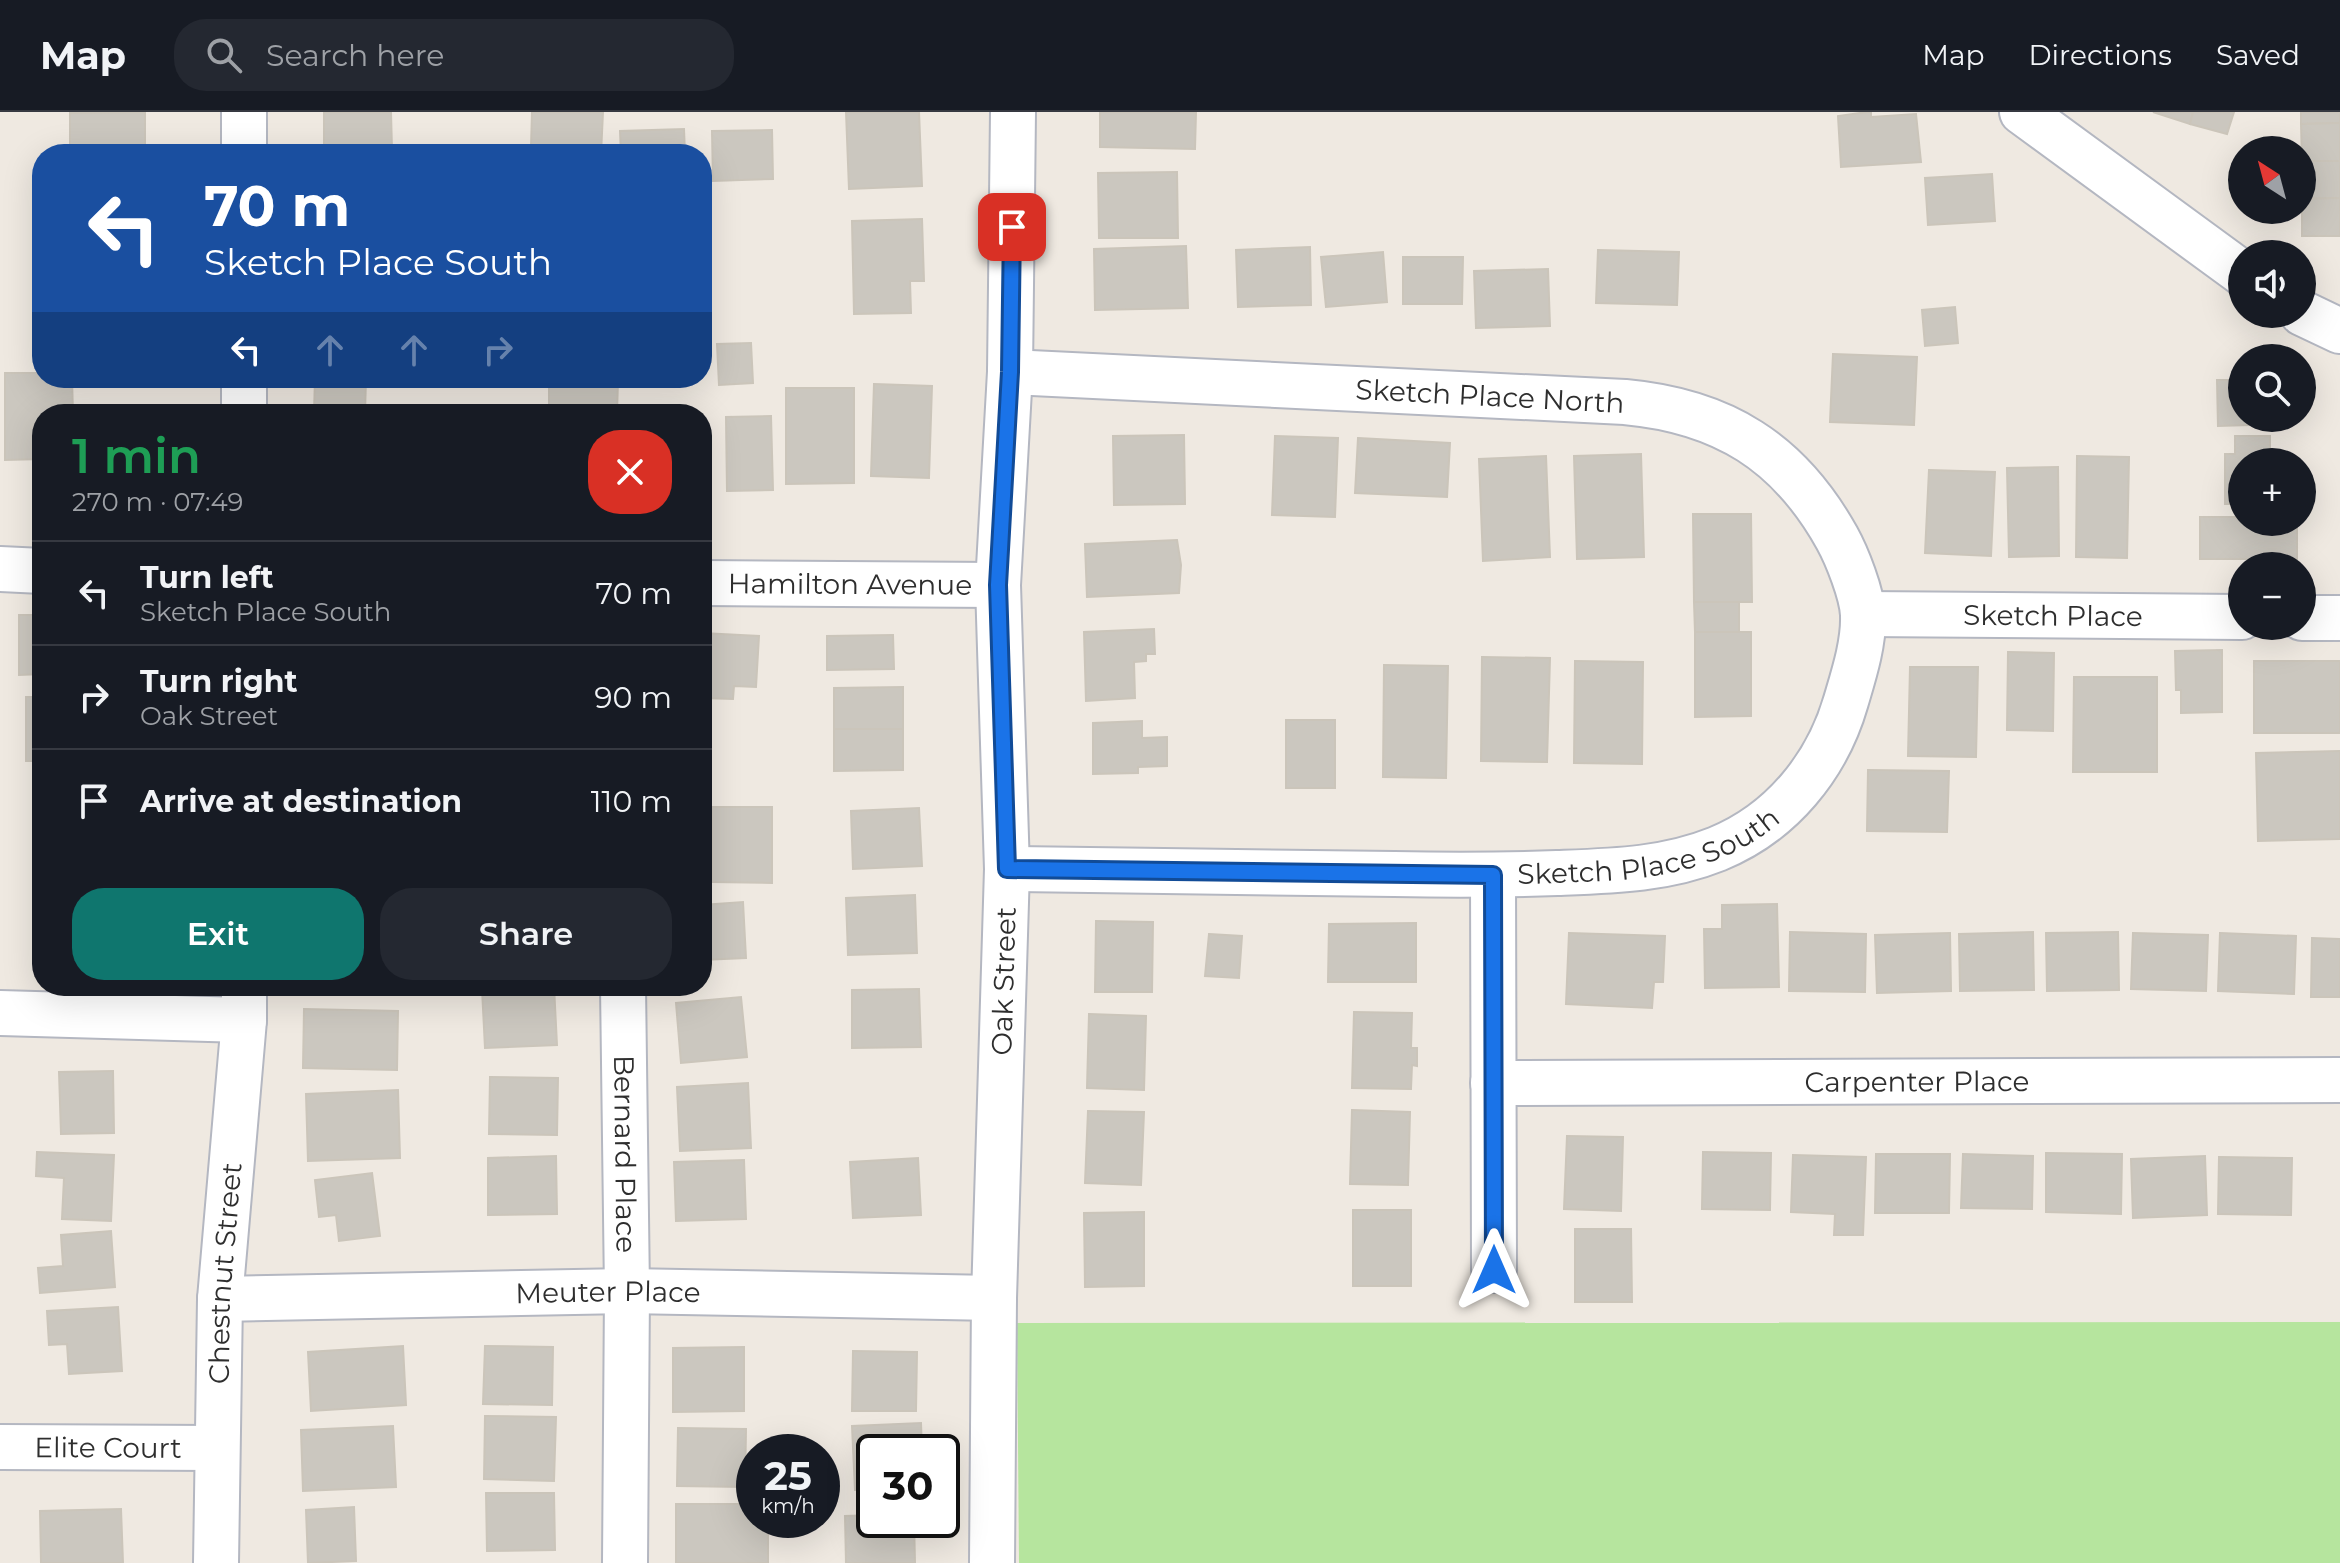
<!DOCTYPE html>
<meta charset="utf-8">
<style>
:root{--surface:#171b24;--page:#242831;--text:#f1f3f6;--muted:#9ea1a6;--line:#363941;--accent:#0f766e}
body{margin:0;font-family:Montserrat,sans-serif;background:var(--page);color:var(--text);height:100vh;display:flex;flex-direction:column;font-size:30px;white-space:nowrap}
*{box-sizing:border-box;margin:0}
p{font-size:26px;color:var(--muted)}
.icon{flex:none;width:44px;height:44px;fill:none;stroke:currentColor;stroke-width:2;stroke-linecap:round;stroke-linejoin:round}
.map{position:relative;flex:1;overflow:hidden}
.side{position:absolute;left:32px;top:292px;width:680px;height:592px;display:flex;flex-direction:column;background:var(--surface);border-radius:32px;box-shadow:0 8px 32px #0002}
.side>*{flex:none}
.hud{position:absolute;left:32px;top:32px;width:680px;height:244px;border-radius:32px;box-shadow:0 8px 32px #0002;background:#1a4fa0;color:#fff;overflow:hidden}
.needle{width:52px;rotate:324deg}
.tools{position:absolute;left:2228px;top:24px;display:grid;gap:16px}
.tools a{display:grid;place-items:center;width:88px;height:88px;border-radius:50%;background:var(--surface);box-shadow:0 8px 32px #0002;font-size:40px}
.speed{position:absolute;left:736px;top:1322px;display:flex;gap:16px;font-size:40px;font-weight:700;text-align:center}
.speed>*{display:grid;place-content:center;width:104px;height:104px;border-radius:50%;background:var(--surface);box-shadow:0 8px 32px #0002;line-height:1}
.speed small{font-size:20px;font-weight:400}
.speed .limit{border:4px solid #111;border-radius:12px;background:#fff;color:#111}
.pin{position:absolute;display:grid;place-items:center;width:68px;height:68px;color:#fff;margin:-34px;border-radius:16px;box-shadow:0 4px 12px #0006}
.me{position:absolute;width:88px;margin:-44px;rotate:0deg;stroke-linejoin:round;filter:drop-shadow(0 0 6px #0008)}
.turn{display:flex;align-items:center;gap:28px;height:168px;padding:0 40px;font-size:36px}
.turn .icon{width:104px;height:104px;stroke-width:2.5}
.turn b{display:block;font-size:56px;line-height:68px}
.lanes{display:flex;align-items:center;height:76px;padding:0 40px;background:#0003;justify-content:center;gap:40px;direction:ltr}
.lanes .off{opacity:.35}
.round{display:grid;place-items:center;flex:none;width:84px;height:84px;border-radius:32px;background:var(--page)}
.overview{display:flex;align-items:center;justify-content:space-between;height:136px;padding:0 40px}
h1{font-size:48px;font-weight:600;line-height:60px;color:#1e9e55}
.action{display:flex;gap:16px;margin-top:auto;padding:16px 40px}
.action a{flex:1;height:92px;border-radius:32px;background:var(--accent);color:#fff;font-size:32px;font-weight:600;line-height:92px;text-align:center}
.action a+a{background:var(--page);color:var(--text)}
ul{padding:0;list-style:none}
li{display:flex;align-items:center;gap:24px;height:104px;padding:0 40px;border-top:2px solid var(--line)}
li div{flex:1}
li b{display:block;font-size:30px}
li em{font-style:normal}
header{display:flex;align-items:center;gap:48px;box-sizing:border-box;height:112px;padding:0 40px;background:var(--surface);border-bottom:2px solid var(--line)}
header strong{font-size:38px}
nav{display:flex;gap:44px;margin-inline-start:auto;font-size:28px}
.search{width:560px;height:72px;background:var(--page);display:flex;align-items:center;gap:20px;box-sizing:border-box;padding:0 28px;border-radius:32px;color:var(--muted);font-size:30px}
.map>svg:first-child{display:block}
</style>
<header>
<strong>Map</strong>
<div class="search"><svg class="icon" aria-label="search" viewBox="0 0 24 24"><circle cx="10" cy="10" r="6"/><path d="M15 15l6 6"/></svg>Search here</div>
<nav><a>Map</a><a>Directions</a><a>Saved</a></nav>
</header>
<div class="map">
<svg width="2340" height="1451" viewBox="0 0 2340 1451">
<rect width="100%" height="100%" fill="#efe9e1"/>
<polygon fill="#b6e59e" points="2340,1210 2340,1451 1019,1451 1017,1211"/>
<g fill="#cbc7bf" stroke="#cbc5ba" stroke-width="2">
<polygon points="145,0 145,42 70,42 70,1"/>
<polygon points="324,0 391,0 392,38 324,39"/>
<polygon points="532,0 603,0 601,42 573,42 573,36 531,35"/>
<polygon points="846,0 919,0 922,74 849,77"/>
<polygon points="1100,0 1196,0 1195,37 1100,35"/>
<polygon points="1867,0 1871,0 1871,5 1916,2 1921,50 1841,55 1838,4"/>
<polygon points="2153,0 2193,0 2190,12"/>
<polygon points="2193,0 2234,0 2227,22 2190,12"/>
<polygon points="2301,0 2340,0 2340,11 2301,12"/>
<polygon points="2340,11 2340,49 2302,49 2301,12"/>
<polygon points="684,17 685,42 621,42 620,19"/>
<polygon points="772,18 773,67 713,69 712,19"/>
<polygon points="2302,49 2340,49 2340,86 2302,87"/>
<polygon points="1177,60 1178,126 1099,126 1098,61"/>
<polygon points="1992,62 1995,109 1928,113 1925,66"/>
<polygon points="2340,86 2340,124 2302,124 2302,87"/>
<polygon points="922,107 924,169 910,169 911,201 854,202 852,109"/>
<polygon points="1186,134 1188,196 1095,198 1094,137"/>
<polygon points="1310,135 1311,193 1238,195 1236,138"/>
<polygon points="1598,138 1679,140 1677,193 1596,191"/>
<polygon points="1383,140 1387,190 1326,195 1321,145"/>
<polygon points="1403,145 1463,145 1462,192 1403,192"/>
<polygon points="1548,157 1550,214 1476,216 1474,159"/>
<polygon points="1955,195 1958,231 1925,234 1922,198"/>
<polygon points="751,231 753,271 719,273 717,232"/>
<polygon points="1833,242 1917,245 1914,313 1830,310"/>
<polygon points="5,261 42,261 42,266 72,266 73,302 42,302 42,347 5,348"/>
<polygon points="315,266 366,266 365,302 314,301"/>
<polygon points="549,267 618,268 617,302 549,302"/>
<polygon points="2217,268 2242,268 2242,306 2283,306 2283,312 2218,314"/>
<polygon points="874,272 932,274 929,366 871,364"/>
<polygon points="786,276 854,276 854,371 786,372"/>
<polygon points="115,293 145,295 145,302 115,302"/>
<polygon points="771,304 773,378 727,379 726,305"/>
<polygon points="1184,323 1185,392 1114,393 1113,324"/>
<polygon points="1275,324 1338,326 1335,405 1272,403"/>
<polygon points="2235,324 2270,324 2270,344 2287,344 2287,350 2242,350 2242,392 2225,392 2225,342 2235,342"/>
<polygon points="1358,326 1450,331 1447,385 1355,381"/>
<polygon points="1641,342 1644,445 1577,447 1574,344"/>
<polygon points="1546,344 1550,445 1483,449 1479,347"/>
<polygon points="2077,344 2129,345 2127,446 2076,445"/>
<polygon points="2058,355 2059,444 2009,445 2007,356"/>
<polygon points="1929,358 1995,360 1991,444 1925,441"/>
<polygon points="1693,402 1751,402 1752,490 1694,490"/>
<polygon points="2200,405 2242,405 2242,410 2297,410 2297,447 2200,447"/>
<polygon points="1177,428 1181,453 1179,481 1087,485 1085,432"/>
<polygon points="1694,490 1739,490 1739,520 1695,520"/>
<polygon points="19,503 42,503 42,562 19,563"/>
<polygon points="1154,517 1155,542 1146,542 1146,549 1134,550 1135,586 1086,589 1084,520"/>
<polygon points="1695,520 1751,520 1751,604 1695,605"/>
<polygon points="702,521 759,524 756,575 734,574 733,587 702,586"/>
<polygon points="893,523 894,557 827,558 827,524"/>
<polygon points="2222,538 2222,600 2181,601 2181,578 2176,578 2175,539"/>
<polygon points="2008,540 2054,541 2053,619 2007,618"/>
<polygon points="1482,545 1550,546 1547,650 1481,649"/>
<polygon points="1575,549 1643,550 1642,652 1574,651"/>
<rect x="2254" y="549" width="86" height="72"/>
<polygon points="1384,553 1448,554 1446,666 1383,665"/>
<polygon points="1910,555 1978,555 1976,645 1908,644"/>
<polygon points="2074,565 2157,565 2157,660 2073,660"/>
<polygon points="903,575 903,617 834,617 834,576"/>
<rect x="26" y="585" width="16" height="64"/>
<rect x="1286" y="608" width="49" height="68"/>
<polygon points="1142,609 1142,626 1167,625 1167,654 1138,655 1138,661 1093,662 1093,611"/>
<polygon points="834,617 903,617 903,658 834,659"/>
<polygon points="2340,639 2340,727 2258,729 2256,641"/>
<polygon points="1868,658 1949,659 1947,720 1867,719"/>
<polygon points="712,695 772,695 772,771 712,770"/>
<polygon points="919,696 922,754 853,757 851,699"/>
<polygon points="915,783 917,841 848,843 846,786"/>
<polygon points="743,790 746,846 702,848 702,793"/>
<polygon points="1777,792 1779,875 1705,876 1704,817 1722,817 1722,793"/>
<polygon points="1096,809 1153,810 1152,880 1095,880"/>
<polygon points="1416,811 1416,870 1328,870 1329,812"/>
<polygon points="1790,820 1866,822 1865,880 1789,879"/>
<polygon points="2033,820 2034,878 1960,879 1959,822"/>
<polygon points="2118,820 2119,878 2047,879 2046,821"/>
<polygon points="1569,821 1665,824 1663,870 1654,870 1652,896 1566,892"/>
<polygon points="1950,821 1951,879 1877,881 1875,823"/>
<polygon points="2133,821 2208,823 2206,879 2131,877"/>
<polygon points="2220,821 2296,824 2294,882 2218,879"/>
<polygon points="1209,822 1242,824 1239,866 1205,864"/>
<polygon points="2312,826 2340,827 2340,885 2311,885"/>
<polygon points="308,874 376,874 376,877 309,880"/>
<polygon points="554,874 557,933 485,936 482,877"/>
<polygon points="919,877 921,935 852,936 852,878"/>
<polygon points="741,885 747,945 681,951 676,891"/>
<polygon points="304,897 398,899 397,958 303,956"/>
<polygon points="1354,900 1412,901 1411,936 1417,936 1417,954 1412,953 1411,977 1352,976"/>
<polygon points="1089,902 1146,904 1144,978 1087,976"/>
<polygon points="113,959 114,1021 61,1022 59,960"/>
<polygon points="490,965 558,966 557,1023 489,1022"/>
<polygon points="748,971 751,1036 680,1039 677,975"/>
<polygon points="398,978 400,1046 308,1049 306,982"/>
<polygon points="1352,998 1410,1000 1408,1073 1350,1072"/>
<polygon points="1088,999 1144,1000 1141,1073 1085,1071"/>
<polygon points="1567,1024 1623,1025 1621,1099 1564,1097"/>
<polygon points="37,1040 114,1043 111,1109 62,1107 64,1066 36,1064"/>
<polygon points="1703,1040 1771,1041 1770,1098 1702,1097"/>
<polygon points="2046,1041 2122,1042 2121,1102 2046,1100"/>
<polygon points="1876,1042 1950,1042 1949,1101 1875,1101"/>
<polygon points="1963,1042 2033,1044 2032,1097 1961,1096"/>
<polygon points="1793,1043 1866,1045 1863,1123 1834,1123 1835,1102 1791,1100"/>
<polygon points="556,1044 557,1102 488,1103 488,1046"/>
<polygon points="2205,1044 2207,1103 2133,1106 2131,1047"/>
<polygon points="2219,1045 2292,1046 2291,1103 2218,1102"/>
<polygon points="918,1046 921,1103 853,1106 850,1050"/>
<polygon points="744,1048 746,1107 676,1109 674,1050"/>
<polygon points="372,1061 380,1124 339,1129 336,1103 319,1105 315,1068"/>
<rect x="1353" y="1098" width="58" height="76"/>
<polygon points="1144,1100 1144,1174 1085,1175 1084,1101"/>
<polygon points="1575,1117 1631,1117 1632,1190 1575,1190"/>
<polygon points="111,1119 115,1175 40,1181 38,1156 63,1154 61,1123"/>
<polygon points="118,1195 122,1259 69,1262 67,1232 49,1233 47,1199"/>
<polygon points="403,1234 406,1293 311,1299 308,1240"/>
<polygon points="485,1234 553,1235 552,1293 483,1292"/>
<polygon points="744,1235 744,1299 673,1300 673,1236"/>
<polygon points="853,1239 917,1240 916,1299 852,1299"/>
<polygon points="485,1304 556,1305 554,1369 484,1367"/>
<polygon points="921,1311 922,1340 874,1340 874,1377 855,1378 852,1314"/>
<polygon points="393,1314 396,1375 303,1379 301,1318"/>
<polygon points="678,1316 746,1317 745,1375 677,1374"/>
<polygon points="486,1381 554,1381 555,1438 487,1439"/>
<polygon points="676,1392 754,1392 754,1408 768,1408 768,1451 676,1451"/>
<polygon points="354,1395 356,1449 308,1451 306,1398"/>
<polygon points="121,1397 123,1451 41,1451 40,1399"/>
<polygon points="874,1403 874,1408 914,1408 915,1451 846,1451 845,1404"/>
</g>
<g fill="none" stroke-linecap="round" stroke-linejoin="round">
<g stroke="#b4b7c1" stroke-width="48">
<g id="street">
<polyline points="244,0 244,42"/>
<polyline points="244,266 244,302"/>
<polyline points="0,457 42,459"/>
<path id="s1" d="M702,471l296,2"/>
<path id="s2" d="M1863,502l379,3"/>
<polyline points="2302,506 2340,506"/>
<path id="s3" d="M1007,757c129,2 258,3 387,5 54,1 108,1 163,-1 55,-2 108,-3 160,-24 64,-26 110,-82 129,-148 8,-27 18,-58 17,-86 -1,-21 -16,-59 -26,-77 -48,-86 -114,-127 -212,-136l-615,-30"/>
<polyline points="1493,763 1494,1158"/>
<path id="s4" d="M623,874l4,305 -2,272"/>
<polyline points="0,901 244,908"/>
<path id="s5" d="M1493,971l847,-3"/>
<path id="s6" d="M220,1187l407,-8 367,7"/>
<path id="s7" d="M0,1335l217,1"/>
<path id="s8" d="M216,1451l4,-264 24,-279v-34"/>
<path id="s9" d="M992,1451l2,-265 13,-429 -9,-284 12,-213 3,-260"/>
</g>
</g>
<g stroke="#b4b7c1" stroke-width="48">
<g id="secondary">
<polyline points="2022,0 2242,161"/>
<polyline points="2302,201 2340,219"/>
</g>
</g>
<use href="#street" stroke="#fff" stroke-width="44"/>
<use href="#secondary" stroke="#fff" stroke-width="44"/>
</g>
<g fill="none" stroke-linecap="round" stroke-linejoin="round">
<g stroke="#114b97" stroke-width="20">
<polyline id="route" points="1012,115 1010,260 998,473 1007,757 1493,763 1494,1158"/>
</g>
<use href="#route" stroke="#1a73e8" stroke-width="14"/>
</g>
<g text-anchor="middle" stroke-width="6" stroke-linejoin="round" paint-order="stroke">
<g font-size="28" fill="#2e2e2e" stroke="#fff">
<text transform="translate(1490 284) rotate(3)" y="10">Sketch Place North</text>
<text dy="10" stroke="none"><textPath href="#s1" startOffset="148">Hamilton Avenue</textPath></text>
<text dy="10" stroke="none"><textPath href="#s2" startOffset="190">Sketch Place</textPath></text>
<text dy="10" stroke="none"><textPath href="#s3" startOffset="646">Sketch Place South</textPath></text>
<text dy="10" stroke="none"><textPath href="#s9" startOffset="582">Oak Street</textPath></text>
<text dy="10" stroke="none"><textPath href="#s5" startOffset="424">Carpenter Place</textPath></text>
<text dy="10" stroke="none"><textPath href="#s4" startOffset="168">Bernard Place</textPath></text>
<text dy="10" stroke="none"><textPath href="#s8" startOffset="290">Chestnut Street</textPath></text>
<text dy="10" stroke="none"><textPath href="#s6" startOffset="388">Meuter Place</textPath></text>
<text dy="10" stroke="none"><textPath href="#s7" startOffset="108">Elite Court</textPath></text>
</g>
</g>
</svg>
<div class="tools">
<a><svg class="needle" viewBox="-14 -14 28 28"><path d="M0-13l5 13h-10z" fill="#e53935"/><path d="M0 13l5-13h-10z" fill="#9ea1a6"/></svg></a>
<a><svg class="icon" aria-label="sound" viewBox="0 0 24 24"><path d="M4 9h4l5-4v14l-5-4H4zM17 9q2 3 0 6"/></svg></a>
<a><svg class="icon" aria-label="search" viewBox="0 0 24 24"><circle cx="10" cy="10" r="6"/><path d="M15 15l6 6"/></svg></a>
<a>+</a>
<a>−</a>
</div>
<div class="speed"><div>25<small>km/h</small></div><div class="limit">30</div></div>
<div class="pin" style="left:1012px;top:115px;background:#d93025"><svg class="icon" aria-label="arrive" viewBox="0 0 24 24"><path d="M6 21V4h12l-3 4 3 4H6"/></svg></div>
<svg class="me" style="left:1494px;top:1158px" viewBox="-20 -20 40 40"><path d="M0-17L14 15 0 8-14 15z" fill="#1a73e8" stroke="#fff" stroke-width="4"/></svg>
<div class="hud">
<div class="turn"><svg class="icon" aria-label="left" viewBox="0 0 24 24"><path d="M17 20v-9H6M10 6l-5 5 5 5"/></svg><div><b>70 m</b>Sketch Place South</div></div>
<div class="lanes"><svg class="icon" aria-label="left" viewBox="0 0 24 24"><path d="M17 20v-9H6M10 6l-5 5 5 5"/></svg><svg class="icon off" aria-label="ahead" viewBox="0 0 24 24"><path d="M12 20V5M6 11l6-6 6 6"/></svg><svg class="icon off" aria-label="ahead" viewBox="0 0 24 24"><path d="M12 20V5M6 11l6-6 6 6"/></svg><svg class="icon off" aria-label="right" viewBox="0 0 24 24"><path d="M7 20v-9h11M14 6l5 5-5 5"/></svg></div>
</div>
<section class="side">
<div class="overview"><div><h1>1 min</h1><p>270 m · 07:49</p></div><a class="round" style="background:#d93025;color:#fff"><svg class="icon" aria-label="close" viewBox="0 0 24 24"><path d="M6 6l12 12M18 6L6 18"/></svg></a></div>
<ul>
<li><svg class="icon" aria-label="left" viewBox="0 0 24 24"><path d="M17 20v-9H6M10 6l-5 5 5 5"/></svg><div><b>Turn left</b><p>Sketch Place South</p></div><em>70 m</em></li>
<li><svg class="icon" aria-label="right" viewBox="0 0 24 24"><path d="M7 20v-9h11M14 6l5 5-5 5"/></svg><div><b>Turn right</b><p>Oak Street</p></div><em>90 m</em></li>
<li><svg class="icon" aria-label="arrive" viewBox="0 0 24 24"><path d="M6 21V4h12l-3 4 3 4H6"/></svg><div><b>Arrive at destination</b></div><em>110 m</em></li>
</ul>
<div class="action"><a>Exit</a><a>Share</a></div>
</section>
</div>
